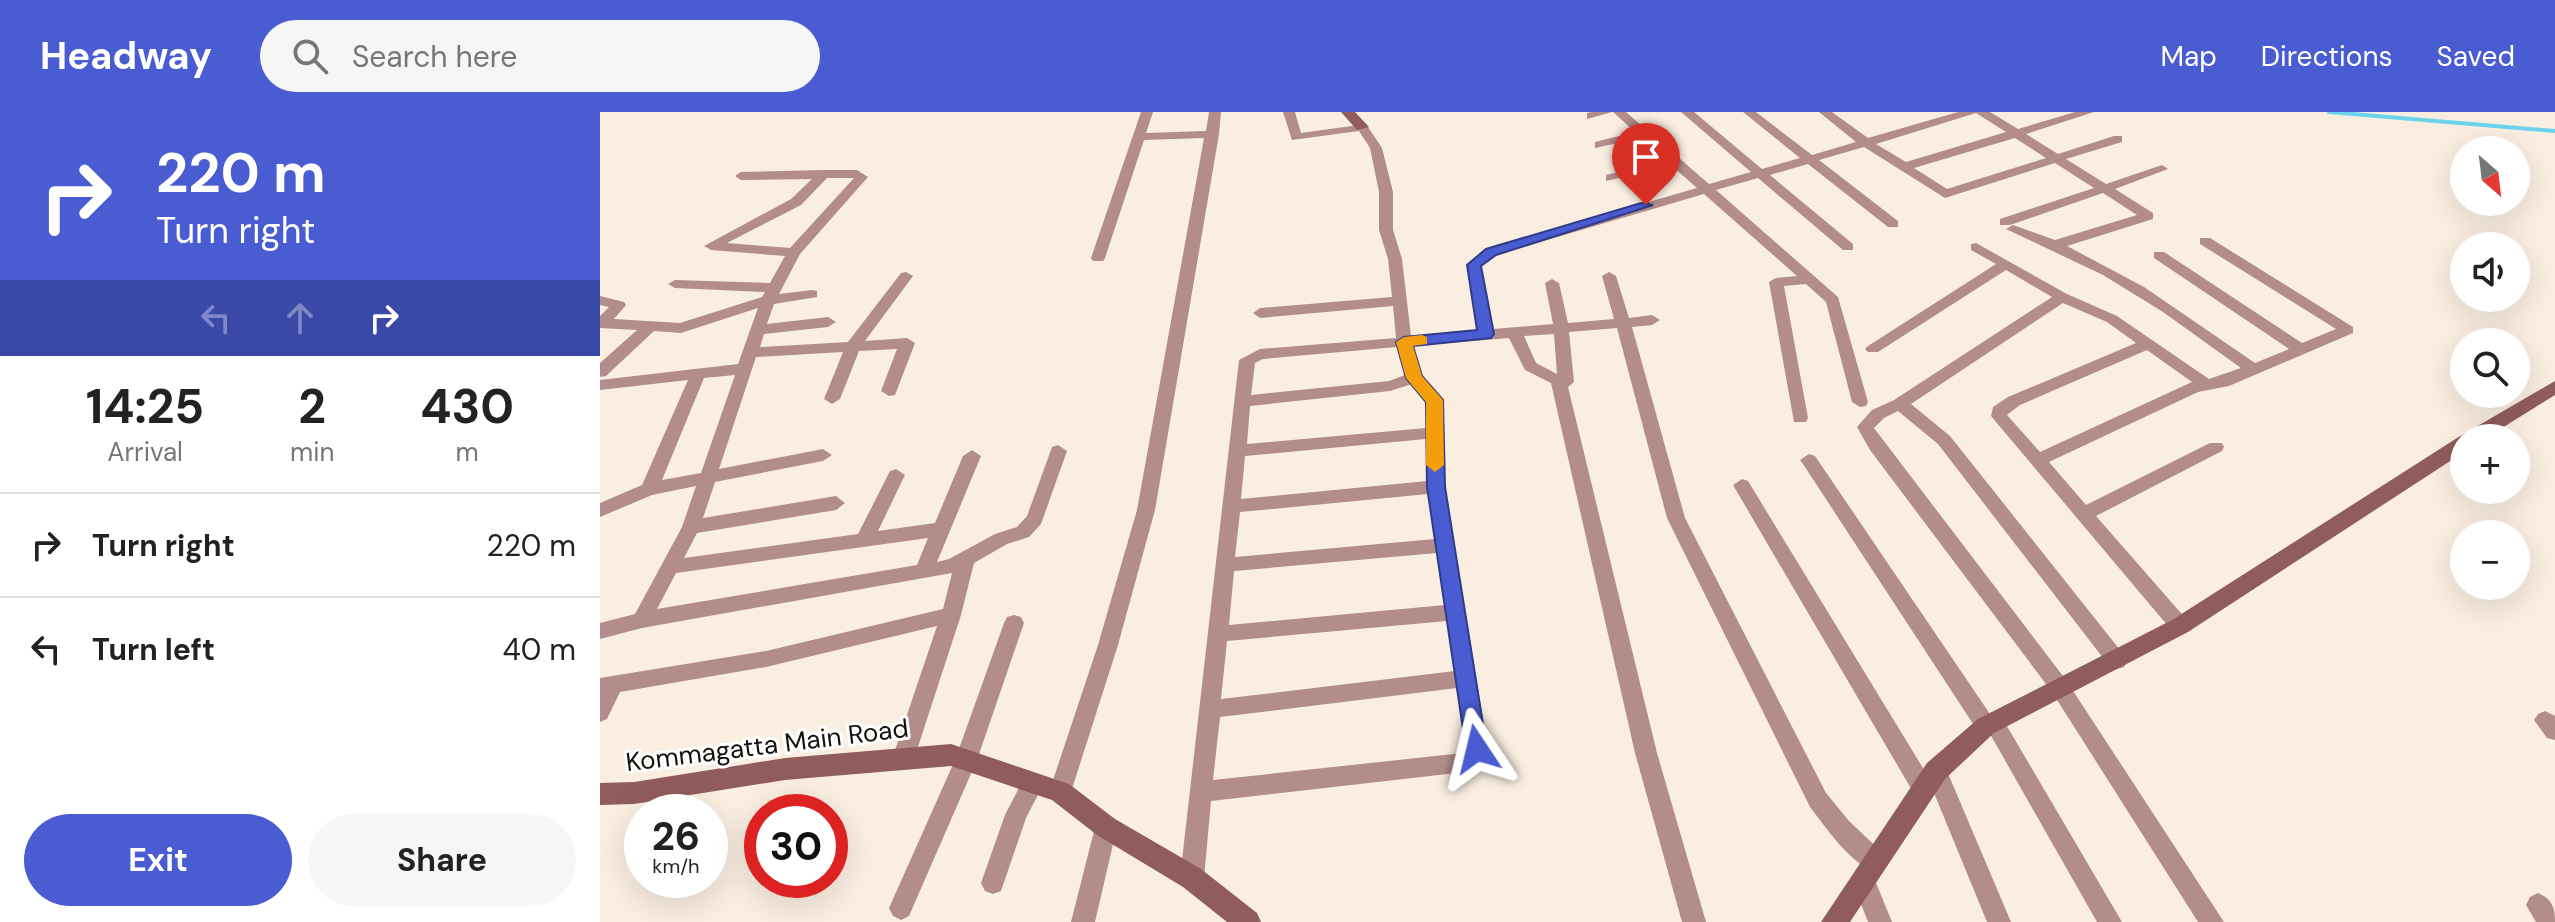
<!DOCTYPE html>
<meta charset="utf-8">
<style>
:root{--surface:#fff;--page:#f6f6f6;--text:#222;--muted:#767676;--line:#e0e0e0;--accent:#495cd1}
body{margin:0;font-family:"DM Sans",sans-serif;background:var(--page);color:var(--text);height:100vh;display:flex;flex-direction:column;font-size:30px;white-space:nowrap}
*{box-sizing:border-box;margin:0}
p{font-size:26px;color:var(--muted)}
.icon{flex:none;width:44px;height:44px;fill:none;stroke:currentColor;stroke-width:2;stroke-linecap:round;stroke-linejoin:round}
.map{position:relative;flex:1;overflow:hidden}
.side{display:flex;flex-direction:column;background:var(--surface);width:600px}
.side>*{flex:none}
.guide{background:#495cd1;color:#fff;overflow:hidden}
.needle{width:52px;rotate:152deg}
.buttons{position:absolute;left:1850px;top:24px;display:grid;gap:16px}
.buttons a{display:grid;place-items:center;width:80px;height:80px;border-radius:50%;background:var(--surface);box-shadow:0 8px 32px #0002;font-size:40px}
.speed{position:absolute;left:24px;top:682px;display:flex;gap:16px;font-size:40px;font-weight:700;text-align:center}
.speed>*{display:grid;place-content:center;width:104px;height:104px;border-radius:50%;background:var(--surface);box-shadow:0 8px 32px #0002;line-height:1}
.speed small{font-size:20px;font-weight:400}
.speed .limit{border:12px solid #d22;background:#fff;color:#111}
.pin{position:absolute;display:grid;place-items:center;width:68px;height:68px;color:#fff;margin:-82px -34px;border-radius:50% 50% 50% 0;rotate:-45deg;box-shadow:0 0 8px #0007}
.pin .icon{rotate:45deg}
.me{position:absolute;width:88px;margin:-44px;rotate:350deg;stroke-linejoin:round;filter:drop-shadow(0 0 6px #0008)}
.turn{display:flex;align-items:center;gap:28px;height:168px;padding:0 24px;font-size:36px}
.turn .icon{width:104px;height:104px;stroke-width:2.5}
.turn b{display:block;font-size:56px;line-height:68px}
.lanes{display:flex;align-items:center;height:76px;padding:0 24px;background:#0003;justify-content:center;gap:40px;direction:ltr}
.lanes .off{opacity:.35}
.eta{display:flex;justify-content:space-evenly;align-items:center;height:136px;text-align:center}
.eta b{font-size:48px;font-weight:700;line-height:56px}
.action{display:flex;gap:16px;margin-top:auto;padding:16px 24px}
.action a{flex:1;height:92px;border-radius:48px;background:var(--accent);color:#fff;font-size:32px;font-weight:700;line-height:92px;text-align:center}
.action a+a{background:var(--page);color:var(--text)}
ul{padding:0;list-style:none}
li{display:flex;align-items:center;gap:24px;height:104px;padding:0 24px;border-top:2px solid var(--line)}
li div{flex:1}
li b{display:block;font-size:30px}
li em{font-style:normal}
header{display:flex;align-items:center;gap:48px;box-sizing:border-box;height:112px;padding:0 40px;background:var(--accent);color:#fff}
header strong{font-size:38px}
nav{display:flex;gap:44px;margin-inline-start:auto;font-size:28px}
.search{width:560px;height:72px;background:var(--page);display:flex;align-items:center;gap:20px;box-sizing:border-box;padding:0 28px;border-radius:44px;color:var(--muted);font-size:30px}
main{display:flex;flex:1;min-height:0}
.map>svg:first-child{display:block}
</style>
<header>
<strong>Headway</strong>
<div class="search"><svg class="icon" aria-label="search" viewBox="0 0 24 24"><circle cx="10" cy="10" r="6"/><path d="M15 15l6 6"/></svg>Search here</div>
<nav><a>Map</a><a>Directions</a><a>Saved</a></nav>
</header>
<main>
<section class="side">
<div class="guide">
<div class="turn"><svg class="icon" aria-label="right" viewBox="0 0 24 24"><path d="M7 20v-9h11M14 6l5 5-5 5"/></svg><div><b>220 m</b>Turn right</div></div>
<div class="lanes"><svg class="icon off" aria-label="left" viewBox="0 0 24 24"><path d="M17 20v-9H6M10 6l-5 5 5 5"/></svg><svg class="icon off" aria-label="ahead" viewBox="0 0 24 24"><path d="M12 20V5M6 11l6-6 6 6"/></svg><svg class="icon" aria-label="right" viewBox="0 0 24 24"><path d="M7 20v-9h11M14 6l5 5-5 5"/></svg></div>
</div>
<div class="eta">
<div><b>14:25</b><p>Arrival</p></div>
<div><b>2</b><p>min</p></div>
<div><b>430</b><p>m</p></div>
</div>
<ul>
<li><svg class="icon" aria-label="right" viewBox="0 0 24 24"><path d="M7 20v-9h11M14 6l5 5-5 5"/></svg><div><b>Turn right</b></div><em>220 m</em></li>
<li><svg class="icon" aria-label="left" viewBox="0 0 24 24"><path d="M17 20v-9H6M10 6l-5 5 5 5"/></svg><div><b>Turn left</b></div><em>40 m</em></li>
</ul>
<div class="action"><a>Exit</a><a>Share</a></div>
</section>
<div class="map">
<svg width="1955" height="810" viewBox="0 0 1955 810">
<rect width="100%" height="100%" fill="#faeee1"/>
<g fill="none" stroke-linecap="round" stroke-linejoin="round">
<polyline stroke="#6dd3ec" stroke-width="4" points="1729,0 1955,19"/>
<g fill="#b28d8c" fill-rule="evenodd">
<polygon points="541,0 553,0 546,21 606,19 609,0 621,0 619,22 555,398 518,533 471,680 468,687 460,690 452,687 449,680 498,533 537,398 604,26 544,28 505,146 503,149 493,149 491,146"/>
<path d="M683,0h12l6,21 65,-9 16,24 11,44v38l9,29 9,77 67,-5 -11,-66 19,-16 211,-61 -25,-22 -66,15v-6l60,-15 -25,-22 -46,10v-6l40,-10 -22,-20h13l83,72 42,-12 -70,-60h13l68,57 38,-11 -57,-46h13l56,43 44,-13 -37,-30h13l36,26 90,-26h32l28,17 57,-17h19l-68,22 32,20 56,-18h8v6l-56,17 40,25 56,-19 6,4 -53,20 38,24v6l-86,27 77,41 111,76 34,-14 -135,-91v-6h10l138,91 34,-14 -136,-85v-6h10l143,89v6l-124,53 -31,6 -149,70 37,43 124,-62h12l2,4 -2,4 -126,65 91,104 3,6 -3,6 -7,2 -7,-2 -182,-216 2,-9 15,-10 128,-54 -29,-21 -44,-19 -152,101 39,32 174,219 3,6 -3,6 -7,2 -7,-2 -172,-223 -40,-33 -14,7 -10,10 192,252 158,242h-26l-146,-230 -182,-242 -13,-23 15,-17 22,-10 158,-103 -46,-27 -128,82h-10l-3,-3 3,-3 128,-82 -25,-14v-6l5,-1 91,51 50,22 92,63 32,-11 -78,-56 -60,-37 -97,-46 7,-4 42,15 82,-25 -34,-22 -93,32h-10v-6l94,-31 -39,-25 -110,35 -81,-51 -45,13 79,61v6h-10l-80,-63 -38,11 83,69v6h-10l-85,-72 -42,12 122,107 30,105 -2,4 -6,1 -8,-5 -26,-100 -20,-18 -22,2 24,132 -2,4h-12l-25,-140 7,-4 21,-2 -93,-82 -208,61 -15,11 12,63 60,-5 -8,-41 7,-4 7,4 9,40 46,-4 -12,-43 7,-4 7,4 13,42 23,-3 8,5 -8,5 -20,2 53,191 141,275 23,28 35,33 4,8 -4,8 -8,3c-27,-11 -49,-44 -66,-66l-143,-289 -50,-190 -48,4 5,50 -6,5 89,366 49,169h-24l-47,-169 -84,-370 -26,-13 -16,-32 -96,8 6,25 23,29 3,87 43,262 -7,16 -16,7 -254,29 -7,77 -4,8 -8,3 -8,-3 -4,-8 59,-518 21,-11 136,-11 -3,-32 -133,12 -7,-5 7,-5 132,-11 -4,-38 -9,-29v-38l-9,-44 -11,-17 -67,9zM1376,1l30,19 -100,30 -30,-18zM1415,26l31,20 -99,31 -33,-21zM954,222l3,40 -21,-11 -12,-27zM797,235l8,28 -16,6 -138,14 4,-32 8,-4zM1547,238l45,32 -152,70 -33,-37 13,-10zM812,272l14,17v27l-179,16 3,-38 140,-15zM826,327l1,42 -186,18 4,-43zM828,382l7,45 -200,18 5,-45zM837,441l8,52 -216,20 5,-54zM847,509l8,50 -234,28 6,-58zM857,576l9,61 -3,4 -250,27 7,-63z"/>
<polygon points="992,0 1012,0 987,7 987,1"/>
<path d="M224,58h33l11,7 -68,77 -21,40 33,-4 5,1v6l-43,7 -7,20 61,-7 8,5 -8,5 -64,7 -4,13 88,-5 53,-69 5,-1 7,4 -48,65 42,-3 8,5 -20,52 -6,1 -8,-5 16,-42 -38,2 -19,48 -8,5 -8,-5 19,-47 -87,5 -37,112 104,-20 9,6 -9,6 -108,21 -12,36 133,-22 9,7 -9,7 -139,23 -13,25 174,-24 32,-63 6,-2 9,6 -27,56 57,-8 28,-67 9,-6 9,6 -44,106 12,-3 46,-25 22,-7 10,-11 25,-69 6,-2 9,6 -26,73 -12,13 -22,7 -33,19 -13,52 -47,144 -3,7 -8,3 -8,-3 -3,-7 45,-133 -171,41 -146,25 -13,27 -7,3v-44l166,-27 177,-42 9,-36 -310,55 -42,11v-16l35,-9 47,-87 14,-41 -44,9 -52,22v-14l42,-18 46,-105 -88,10v-10l138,-16 20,-56 -77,25 -27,-2 -48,45 -6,1v-14l37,-33 -37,-2v-12l9,-9 -9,-2v-9l24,6 2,3 -12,14 66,4 82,-26 3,-5 -90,-4 -7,-4 7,-4 95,3 15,-27 -74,-6 -7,-4 87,-47 21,-20 -71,1 -6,-4 6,-4zM227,66h27l-64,70 -63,-5 74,-38zM135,263l-34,98 -39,7 42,-102zM328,426l-11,27 -260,44 19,-36z"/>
<polygon points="1209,342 1215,344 1390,602 1401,604 1522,810 1497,810 1390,622 1379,621 1203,352 1200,348"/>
<polygon points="1142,367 1148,369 1326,661 1328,652 1336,649 1344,652 1411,810 1387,810 1334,681 1332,685 1324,688 1316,685 1133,373"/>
<polygon points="414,503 421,505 424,511 377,648 309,804 301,808 293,804 289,796 355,648 404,511 407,505"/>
<polygon points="1945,599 1955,604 1955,628 1947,626 1934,608 1938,602"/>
<polygon points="433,661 441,664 444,671 426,706 401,779 393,782 385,779 381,771 405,703 425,664"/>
<polygon points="506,704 514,707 517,715 495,810 471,810 495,715 498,707"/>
<polygon points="1264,758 1272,761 1292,810 1268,810 1252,769 1256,761"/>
<path d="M1938,781c14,6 17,14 17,29h-19l-10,-17 4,-8z"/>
</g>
<g fill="#915d5c" fill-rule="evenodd">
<polygon points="741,0 755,0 769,15 757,18"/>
<polygon points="1955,269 1955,283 1886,326 1864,326 1864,340 1588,520 1394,621 1345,667 1250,810 1221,810 1327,651 1378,607 1572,508 1857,326"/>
<polygon points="351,632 469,672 515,707 601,757 657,801 661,810 627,810 583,775 497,723 452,688 351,654 185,668 34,692 0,693 0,671 34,670 185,646"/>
</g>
</g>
<polygon fill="#495cd1" stroke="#2f3c88" stroke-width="2" points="1041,91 1053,93 896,143 881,154 894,222 891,226 813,234 822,264 843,288 845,375 887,637 884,644 877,647 869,644 866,637 827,375 826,290 806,266 796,230 804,225 877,218 867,153 886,137"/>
<polygon fill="#f59e0b" points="822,223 827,225 827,232 813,234 822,264 843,288 844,353 835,360 826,353 826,290 806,266 796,230 804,225"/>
<g text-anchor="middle" stroke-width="6" stroke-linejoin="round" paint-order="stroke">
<g font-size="26" fill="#14100c" stroke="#fff">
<text transform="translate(167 633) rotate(-7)" y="9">Kommagatta Main Road</text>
</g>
</g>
</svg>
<div class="buttons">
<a><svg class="needle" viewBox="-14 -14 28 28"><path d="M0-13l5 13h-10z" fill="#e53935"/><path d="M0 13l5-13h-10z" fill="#767676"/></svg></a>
<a><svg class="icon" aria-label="sound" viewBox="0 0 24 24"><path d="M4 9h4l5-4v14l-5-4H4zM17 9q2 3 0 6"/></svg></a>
<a><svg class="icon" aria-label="search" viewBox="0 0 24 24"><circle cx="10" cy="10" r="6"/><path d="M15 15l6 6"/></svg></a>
<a>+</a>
<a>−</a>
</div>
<div class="speed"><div>26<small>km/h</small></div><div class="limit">30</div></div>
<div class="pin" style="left:1046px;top:93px;background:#d93025"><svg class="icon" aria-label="arrive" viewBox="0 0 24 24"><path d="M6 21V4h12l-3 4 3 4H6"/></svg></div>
<svg class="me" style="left:877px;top:637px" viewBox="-20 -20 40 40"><path d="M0-17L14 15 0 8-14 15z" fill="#495cd1" stroke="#fff" stroke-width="4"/></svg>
</div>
</main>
